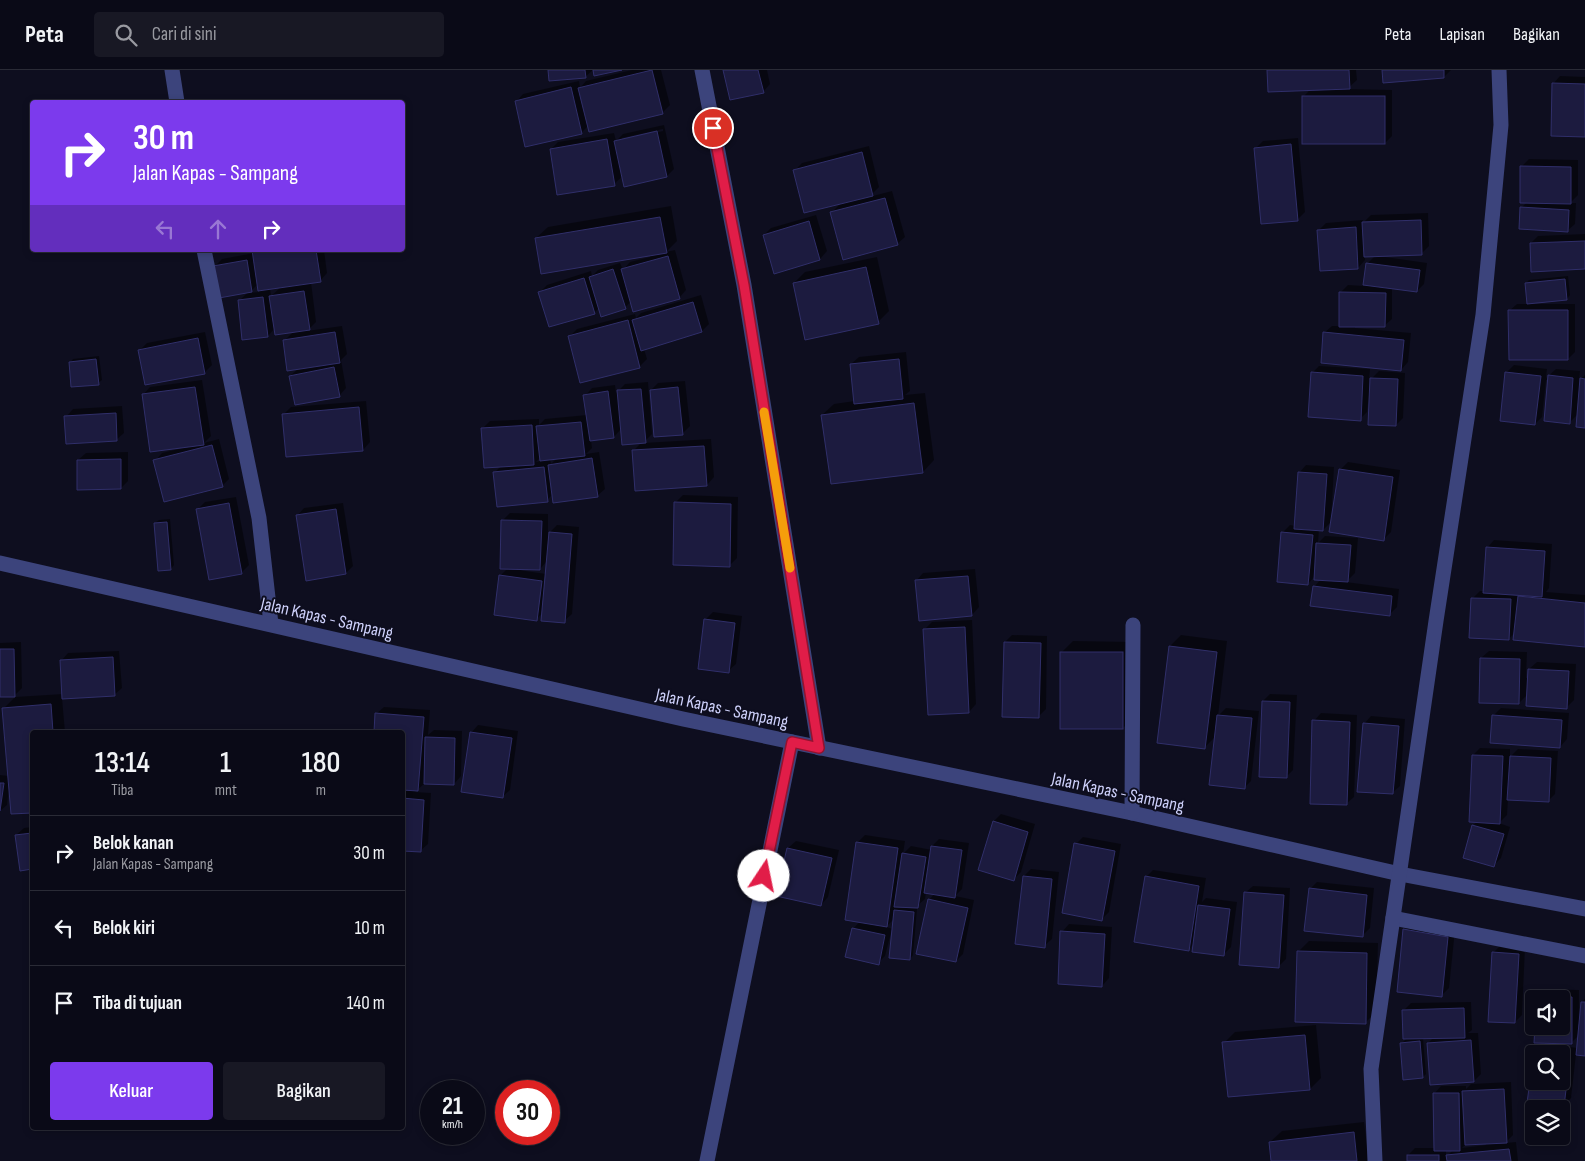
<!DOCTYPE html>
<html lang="id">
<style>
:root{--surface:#0a0a17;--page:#181824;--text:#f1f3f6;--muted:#999aa1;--line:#2a2b36;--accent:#7c3aed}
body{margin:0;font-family:"Sofia Sans Condensed",sans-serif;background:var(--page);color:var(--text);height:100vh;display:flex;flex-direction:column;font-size:19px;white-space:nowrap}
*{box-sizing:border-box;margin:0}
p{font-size:16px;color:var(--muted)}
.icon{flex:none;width:28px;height:28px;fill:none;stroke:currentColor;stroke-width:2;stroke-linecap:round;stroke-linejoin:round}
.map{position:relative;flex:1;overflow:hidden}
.sheet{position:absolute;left:30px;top:660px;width:375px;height:400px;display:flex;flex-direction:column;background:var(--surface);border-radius:5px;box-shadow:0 2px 8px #0003,0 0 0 1px var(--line)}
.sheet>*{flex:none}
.guide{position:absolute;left:30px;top:30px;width:375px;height:152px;border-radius:5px;box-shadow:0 2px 8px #0003,0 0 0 1px var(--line);background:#7c3aed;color:#fff;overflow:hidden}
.controls{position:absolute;left:1525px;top:920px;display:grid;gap:10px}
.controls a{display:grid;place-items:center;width:45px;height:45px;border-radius:5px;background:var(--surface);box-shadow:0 2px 8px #0003,0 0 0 1px var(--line);font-size:25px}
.speed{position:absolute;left:420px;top:1010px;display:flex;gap:10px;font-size:25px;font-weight:700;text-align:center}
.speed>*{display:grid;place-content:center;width:65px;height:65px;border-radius:50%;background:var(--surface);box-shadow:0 2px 8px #0003,0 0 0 1px var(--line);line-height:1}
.speed small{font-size:12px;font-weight:400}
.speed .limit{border:8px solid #d22;background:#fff;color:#111}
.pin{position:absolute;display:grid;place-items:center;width:42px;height:42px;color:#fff;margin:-21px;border:2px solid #fff;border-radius:50%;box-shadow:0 1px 5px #0007}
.me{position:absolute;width:55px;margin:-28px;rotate:11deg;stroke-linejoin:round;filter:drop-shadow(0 0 4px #0008)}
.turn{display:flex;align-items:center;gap:18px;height:105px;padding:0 20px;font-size:22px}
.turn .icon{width:65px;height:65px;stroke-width:2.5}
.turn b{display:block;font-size:35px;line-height:42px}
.lanes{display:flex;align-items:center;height:48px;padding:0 20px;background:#0003;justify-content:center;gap:25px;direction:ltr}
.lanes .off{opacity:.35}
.eta{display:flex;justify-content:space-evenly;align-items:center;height:85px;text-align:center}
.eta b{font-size:30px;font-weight:600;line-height:35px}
.primary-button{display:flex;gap:10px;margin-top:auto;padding:10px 20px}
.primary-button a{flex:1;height:58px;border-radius:5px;background:var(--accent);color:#fff;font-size:20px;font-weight:600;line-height:58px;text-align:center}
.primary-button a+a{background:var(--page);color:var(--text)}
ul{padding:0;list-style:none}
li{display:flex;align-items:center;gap:15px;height:75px;padding:0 20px;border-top:1px solid var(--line)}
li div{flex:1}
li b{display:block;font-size:19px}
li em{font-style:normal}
header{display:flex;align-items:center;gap:30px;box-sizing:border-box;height:70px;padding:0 25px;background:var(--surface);border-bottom:1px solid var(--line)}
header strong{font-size:24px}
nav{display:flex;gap:28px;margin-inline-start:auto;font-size:18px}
.search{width:350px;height:45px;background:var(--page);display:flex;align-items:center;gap:12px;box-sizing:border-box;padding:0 18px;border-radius:5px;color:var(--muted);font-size:19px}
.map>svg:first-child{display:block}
</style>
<header>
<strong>Peta</strong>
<div class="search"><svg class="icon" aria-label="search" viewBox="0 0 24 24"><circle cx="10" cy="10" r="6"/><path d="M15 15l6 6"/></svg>Cari di sini</div>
<nav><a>Peta</a><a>Lapisan</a><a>Bagikan</a></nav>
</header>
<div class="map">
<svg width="1585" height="1091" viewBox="0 0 1585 1091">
<rect width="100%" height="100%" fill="#0e0e1f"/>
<g fill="#0007" fill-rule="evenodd">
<polygon points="550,0 593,0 585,7"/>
<polygon points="632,0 661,0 670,35 662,43 588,56 582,62 526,75 516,32 523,24 579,11 580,18 586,11"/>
<polygon points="725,0 767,0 770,14 763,22"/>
<polygon points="1268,0 1356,0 1357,10 1347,19 1392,20 1392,66 1385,73 1303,27 1311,19"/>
<polygon points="1383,0 1451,0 1444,7"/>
<polygon points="1560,6 1585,7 1585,65 1553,14"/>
<path d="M664,55l10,44 -7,7 -42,9 -2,-9 -9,8 -63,-35 7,-7 56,-9 2,8 7,-7zM663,59v2l-41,9v-2z"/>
<polygon points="1298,68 1305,142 1298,149 1256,78 1263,71"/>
<polygon points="869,76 879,117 869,127 892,121 905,167 897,174 831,143 842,132 795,100 802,93"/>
<polygon points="1529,89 1578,90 1578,125 1570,133 1576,133 1575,154 1567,161 1521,138 1527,132 1521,97"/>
<polygon points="671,136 677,171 666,182 675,180 686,220 679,228 631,231 625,238 600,237 594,243 540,222 547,215 591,201 592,206 598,200 620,193 623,200 630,192 650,187 650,185 536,168 548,157"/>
<polygon points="1428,143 1429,176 1422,183 1378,186 1427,193 1424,214 1417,221 1392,218 1392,249 1384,256 1355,256 1355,258 1411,263 1408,292 1401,300 1324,263 1332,256 1340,256 1340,223 1348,215 1364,216 1368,193 1376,185 1365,186 1365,190 1358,198 1318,161 1326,153 1363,150 1363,153 1371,145"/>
<polygon points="816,145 827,181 820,189 764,165 771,158"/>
<polygon points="1585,164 1585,198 1531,173 1538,166"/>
<path d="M253,180h71l3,23 -7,8 -9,1 5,40 -9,9 35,-5 5,28 -6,6 5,28 -7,8 -49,-20 9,-8 -15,-27 10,-10 -19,-3 -7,8 -29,-35 10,-10 -34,-25 7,-7 32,-6zM258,214l1,8 -10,1zM281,217l-10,9 -1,-8z"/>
<polygon points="877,187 889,241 878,252 794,213 805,202"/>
<polygon points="1568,206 1570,225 1567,229 1535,232 1536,234 1575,234 1575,282 1568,289 1509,241 1517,234 1528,234 1526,213 1529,210"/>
<polygon points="701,225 709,254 702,261 644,279 647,289 639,297 570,266 577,259 635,244 636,248 641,243"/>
<polygon points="205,262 212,295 204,303 140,280 147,273"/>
<polygon points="906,282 910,321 905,325 925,323 934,390 923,402 822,345 834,334 855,331 851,294 859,287"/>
<polygon points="99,286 102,310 98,313 70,293 73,289"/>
<polygon points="1514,295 1547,299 1546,308 1556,299 1580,301 1579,311 1585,305 1585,356 1578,344 1570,352 1548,310 1546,310 1542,347 1535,354 1506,303"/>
<polygon points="1319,296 1370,299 1369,311 1379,301 1405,303 1403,348 1396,355 1371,325 1369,325 1367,342 1360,349 1312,303"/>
<polygon points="202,310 211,366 204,373 219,369 229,409 222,416 155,391 162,383 183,378 143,325 150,317"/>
<polygon points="685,311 690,356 682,364 651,320 658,313"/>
<path d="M648,312l4,52 -9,9 68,-4 3,38 -7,8 -74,-34 9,-9 -21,-13 -7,8 -23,3 1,8 -6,6 13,-2 6,37 -8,7 -44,-2 -6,6 -53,-27 7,-7 -19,-37 8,-8 49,-2v6l6,-6 42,-4 -2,-19 7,-8 23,-3 1,8 9,-9zM541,387v4l-5,1zM550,388h7l-6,6z"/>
<polygon points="366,331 370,372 363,380 284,344 291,337"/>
<polygon points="122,336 124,363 116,370 66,347 73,339"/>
<polygon points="128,382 128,411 121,418 78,390 86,383"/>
<polygon points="1348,392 1400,400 1391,462 1383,470 1331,461 1341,399"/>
<polygon points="1306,395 1334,397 1331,452 1323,460 1319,459 1318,473 1325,466 1358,468 1355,503 1346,512 1399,519 1397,537 1389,545 1314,517 1321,509 1315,506 1308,514 1283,462 1290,455 1296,456 1299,403"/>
<polygon points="683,425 738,427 737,488 729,496 675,433"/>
<polygon points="236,427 249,495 241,503 197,440 205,432"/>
<polygon points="343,433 353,496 346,503 297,446 304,438"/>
<path d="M510,443l38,1v20l9,-9 22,2 -7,87 -8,7 -21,-9 -7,8 -36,-44 8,-8 -6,-47zM547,491l-1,13 -27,-4 1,-1h20z"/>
<polygon points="170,449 174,495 171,499 155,453 159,450"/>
<polygon points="1494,470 1552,474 1549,518 1546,522 1585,525 1585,576 1515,562 1509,569 1472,529 1480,521 1484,521 1487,478"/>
<polygon points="975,499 979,537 972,545 916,511 923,503"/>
<polygon points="713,542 742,546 736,594 728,601 705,550"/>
<polygon points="972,550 976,634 969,642 925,559 932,552"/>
<polygon points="1012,565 1047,566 1046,639 1038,647 1005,572"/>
<polygon points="1181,565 1227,571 1218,646 1226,638 1259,641 1251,711 1244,718 1216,666 1205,677 1170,576"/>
<polygon points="1073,571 1134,572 1134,647 1123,658 1062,582"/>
<polygon points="21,572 22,618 15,625 0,626 0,573"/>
<polygon points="119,581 122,618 114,625 62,628 65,662 32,662 32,741 12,743 9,718 7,735 0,741 0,705 9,706 4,638 15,627 63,624 61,591 68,583"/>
<polygon points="1489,581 1527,582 1526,608 1529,608 1529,599 1537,592 1576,594 1574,630 1566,638 1528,624 1519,633 1481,588"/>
<polygon points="1270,624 1297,625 1293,700 1286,707 1263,631"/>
<polygon points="384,637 430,640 428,665 434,660 462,661 461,706 454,714 425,713 415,722 431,723 428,774 420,781 402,780 402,721 404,719 402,662 375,662 376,644"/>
<polygon points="1501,638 1569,643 1567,669 1560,677 1493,646"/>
<polygon points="1321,643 1357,645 1354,727 1346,734 1314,651"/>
<polygon points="1371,646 1405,649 1400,716 1392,723 1364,654"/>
<polygon points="478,655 518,661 510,720 502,727 471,663"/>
<polygon points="1480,678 1510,679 1510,687 1518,679 1558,681 1555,724 1548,731 1508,729 1507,745 1499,753 1510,757 1501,788 1494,795 1473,756 1477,751 1473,685"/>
<polygon points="1001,744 1035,754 1021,802 1014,809 994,751"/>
<polygon points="32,757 32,798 21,800 16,765 24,758"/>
<path d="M865,765l40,6 -2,13 8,-8 21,4v-4l7,-7 30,4 -7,46 -7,7 19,4 -11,54 -7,7 -27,-61 6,-7 -9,-1 -1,7 -8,7h-9v2l9,1 -4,46 -3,4 -17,-30h-1l-7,27 -7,7 -24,-35 6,-7 -3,-78zM895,848l-2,11 -7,-2z"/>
<polygon points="1083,767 1121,774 1109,842 1101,850 1076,774"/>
<polygon points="796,771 839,780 828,827 821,835 778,825 788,778"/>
<polygon points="1031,799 1059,802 1052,869 1044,876 1024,806"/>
<polygon points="1153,800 1206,808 1202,832 1206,828 1237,832 1231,877 1224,884 1194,874 1188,880 1146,807"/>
<polygon points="1317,812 1374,818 1370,858 1363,865 1310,819"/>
<polygon points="1253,816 1290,818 1286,889 1278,897 1245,823"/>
<polygon points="1412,853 1455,860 1449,918 1442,925 1405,860"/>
<polygon points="1069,854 1112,857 1109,908 1102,916 1062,862"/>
<polygon points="1309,871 1378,873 1376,942 1365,953 1298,882"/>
<polygon points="1500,876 1525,877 1522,945 1515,952 1493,883"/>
<path d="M1544,919l35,1v27h2l1,-15 3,-3v56l-9,-1 -5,44 -7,8 -30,-25h27v-27h-26v-3l26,-25v-27l-24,-3zM1579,965l-1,13 -33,-4v-2l26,1z"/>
<polygon points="1471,932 1472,960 1468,963 1478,963 1481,1004 1474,1011 1428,973 1434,967 1423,968 1426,1004 1423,1007 1402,973 1407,968 1404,940 1411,933"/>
<polygon points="1316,955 1321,1008 1310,1019 1224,973 1235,962"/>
<path d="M1511,1012l2,53 -8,8 11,-1 2,19h-110v-6l7,-7h20l-1,-54 7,-8h25v3l5,-5zM1486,1073v2l-24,3 4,-4zM1446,1080h7l-7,7z"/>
<polygon points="1364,1052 1369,1091 1272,1091 1270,1072 1282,1061"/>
</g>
<g fill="#1c1b3f" stroke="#302f6a" fill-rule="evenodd">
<polygon points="548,0 585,0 586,8 549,11"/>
<polygon points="593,0 622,0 594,6"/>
<polygon points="652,0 663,44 589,62 578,18"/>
<polygon points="723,0 758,0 764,23 730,30"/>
<polygon points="1267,0 1349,0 1350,19 1268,22"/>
<polygon points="1382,0 1444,0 1444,8 1383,13"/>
<polygon points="1552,13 1585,14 1585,67 1551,66"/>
<polygon points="571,17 582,64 525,77 515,31"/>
<rect x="1302" y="26" width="83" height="48"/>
<polygon points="657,61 667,107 624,117 614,71"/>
<polygon points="607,69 615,116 557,125 550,79"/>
<polygon points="1291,74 1298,151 1261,154 1254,78"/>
<polygon points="862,82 873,126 804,143 793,100"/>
<polygon points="1520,96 1571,97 1571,134 1520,133"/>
<polygon points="885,128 898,175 843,190 830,142"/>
<polygon points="1520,137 1569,140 1568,162 1519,159"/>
<polygon points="660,147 667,183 541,204 535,168"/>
<polygon points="1421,150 1422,185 1364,187 1362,152"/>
<polygon points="809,151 820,190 774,204 763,165"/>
<polygon points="1356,157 1358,199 1320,201 1317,160"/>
<polygon points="1585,171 1585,199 1531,202 1530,173"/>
<polygon points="252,180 316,180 321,212 258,221"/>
<polygon points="668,186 680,229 633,242 621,199"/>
<polygon points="247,190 252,222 219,228 213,196"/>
<polygon points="1366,193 1420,200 1417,222 1363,215"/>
<polygon points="866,197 879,254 805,270 793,213"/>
<polygon points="613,199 626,239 601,247 589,207"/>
<polygon points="584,208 595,244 549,257 538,222"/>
<polygon points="1565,209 1567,230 1527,234 1525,213"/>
<polygon points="304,221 310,260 275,265 269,226"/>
<polygon points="1339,222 1386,223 1385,257 1339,257"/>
<polygon points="263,227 268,267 242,270 238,230"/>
<polygon points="693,232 702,262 641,281 632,250"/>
<polygon points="1508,240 1568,240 1568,290 1509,290"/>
<polygon points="628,250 640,298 580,313 568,266"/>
<polygon points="335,262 340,293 287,301 283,270"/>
<polygon points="1323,262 1404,270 1401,301 1321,293"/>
<polygon points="198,268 205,304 145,315 138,280"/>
<polygon points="96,289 99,315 71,317 69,292"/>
<polygon points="899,289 903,329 854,334 850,294"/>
<polygon points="334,297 340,327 295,335 289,306"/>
<polygon points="1311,302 1363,306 1361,351 1308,347"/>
<polygon points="1505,302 1541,306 1535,355 1500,351"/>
<polygon points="1548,305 1573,308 1570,354 1544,351"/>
<polygon points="1370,308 1398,309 1396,356 1368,355"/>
<polygon points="1580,308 1585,309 1585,358 1576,357"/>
<polygon points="195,317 204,375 150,382 142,324"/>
<polygon points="678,317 683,365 654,367 650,320"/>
<polygon points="641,319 646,373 622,375 617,320"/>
<polygon points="608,321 614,368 590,371 583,325"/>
<polygon points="914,333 923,403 831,414 821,345"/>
<polygon points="359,337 363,381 286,387 282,344"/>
<polygon points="116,343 117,371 66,374 64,346"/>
<polygon points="581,352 585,386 540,391 536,356"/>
<polygon points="532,355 534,395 484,398 481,358"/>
<polygon points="212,375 223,417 164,432 153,390"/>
<polygon points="704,376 707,416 635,421 632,380"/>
<polygon points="592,388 598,427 553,433 548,395"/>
<polygon points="121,389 121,419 77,420 77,390"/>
<polygon points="544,397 548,432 497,437 493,402"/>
<polygon points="1339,399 1393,407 1384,471 1329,462"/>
<polygon points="1298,402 1327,404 1323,461 1294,459"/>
<polygon points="674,432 731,434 730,497 673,495"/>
<polygon points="229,433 242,504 209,510 196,439"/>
<polygon points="336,439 346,504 306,511 296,445"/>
<polygon points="501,450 542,451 540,500 500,499"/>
<polygon points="167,452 171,500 158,501 154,453"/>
<polygon points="549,462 572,464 565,553 541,551"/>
<polygon points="1281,462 1313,465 1308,515 1277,512"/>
<polygon points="1316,473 1351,475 1348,512 1314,510"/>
<polygon points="1486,477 1545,481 1542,527 1483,523"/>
<polygon points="499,505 542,511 537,551 494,545"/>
<polygon points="968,506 972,546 919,551 915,510"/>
<polygon points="1313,516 1392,526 1390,546 1310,536"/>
<polygon points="1518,526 1585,533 1585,577 1513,570"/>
<polygon points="1471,528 1511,529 1509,570 1469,568"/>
<polygon points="704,549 735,553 729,603 698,599"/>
<polygon points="965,557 969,643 928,645 923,559"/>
<polygon points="1004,572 1041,573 1039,648 1002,647"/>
<polygon points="1169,576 1217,582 1205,679 1157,673"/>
<polygon points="0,579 14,579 15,627 0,627"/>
<rect x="1060" y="582" width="63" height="77"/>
<polygon points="113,587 115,626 62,629 60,590"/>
<polygon points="1480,588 1520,589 1519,634 1479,633"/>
<polygon points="1528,599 1569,601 1567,639 1526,636"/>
<polygon points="1262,631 1290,632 1287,708 1259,707"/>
<polygon points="51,634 53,662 32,662 32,743 11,744 2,638"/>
<polygon points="375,643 424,647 418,721 402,720 402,662 374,662"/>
<polygon points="1217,645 1252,648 1245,719 1209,715"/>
<polygon points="1492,645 1562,650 1560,678 1490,673"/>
<polygon points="1312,650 1350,652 1347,735 1310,734"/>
<polygon points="1363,653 1399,656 1393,724 1357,722"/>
<polygon points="470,662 512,668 503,728 461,722"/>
<polygon points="425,667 455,668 454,715 424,714"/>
<polygon points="1472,685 1503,686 1500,754 1469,752"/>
<polygon points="1510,686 1551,688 1549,732 1507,730"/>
<polygon points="0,713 4,713 0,741"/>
<polygon points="402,728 424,730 421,782 402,781"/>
<polygon points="993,751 1028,762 1014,811 978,800"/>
<polygon points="1472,755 1504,764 1494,797 1463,788"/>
<polygon points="32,763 32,799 20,801 15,765"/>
<polygon points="856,772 898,778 887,857 845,850"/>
<polygon points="1074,773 1115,781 1102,851 1062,843"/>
<polygon points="931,776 962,780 955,828 924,823"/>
<polygon points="787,778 832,788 821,836 776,826"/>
<polygon points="902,783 926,787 918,838 894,837"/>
<polygon points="1023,806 1052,809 1045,878 1015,874"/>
<polygon points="1145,806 1199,816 1189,881 1134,872"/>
<polygon points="1309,818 1367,825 1363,867 1304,861"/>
<polygon points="1244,822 1284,825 1279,898 1239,895"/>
<polygon points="928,829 968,838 956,892 916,884"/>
<polygon points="1198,835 1230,839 1224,886 1192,882"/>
<polygon points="894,840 914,842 910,890 889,888"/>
<polygon points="852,858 885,865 879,895 845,887"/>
<polygon points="1403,859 1448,867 1442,927 1397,922"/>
<polygon points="1060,861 1105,864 1102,917 1058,914"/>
<polygon points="1297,881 1367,883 1366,954 1295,952"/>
<polygon points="1492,882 1519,884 1515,953 1488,952"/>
<polygon points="1535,926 1572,927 1572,974 1534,973 1535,956 1561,956 1561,929 1535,929"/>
<polygon points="1581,932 1585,932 1585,986 1576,985"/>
<polygon points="1464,938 1465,968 1403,969 1402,940"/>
<polygon points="1305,965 1310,1020 1228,1027 1222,972"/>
<polygon points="1471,970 1474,1012 1430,1015 1427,973"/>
<polygon points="1420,971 1423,1008 1403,1010 1400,973"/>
<path d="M1534,981l36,4 -6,52 -37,-4zM1534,984h27v27h-27z"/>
<polygon points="1504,1019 1507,1073 1465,1075 1462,1021"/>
<polygon points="1433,1023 1459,1023 1460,1081 1434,1081"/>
<polygon points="1354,1062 1357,1091 1271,1091 1269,1072"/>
<polygon points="1509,1079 1511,1091 1447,1091 1446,1085"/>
<rect x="1407" y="1085" width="32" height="6"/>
</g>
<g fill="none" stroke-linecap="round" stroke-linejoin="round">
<g stroke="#3c447c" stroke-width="15">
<polyline points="172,0 177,32"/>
<polyline points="702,0 744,215 819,678"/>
<polyline points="204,180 259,448 271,554"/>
<polyline points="0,493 683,649 1132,743 1400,804 1585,839"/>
<polyline points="1132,743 1133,555"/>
<polyline points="1393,848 1585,886"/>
<polyline points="707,1091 792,672"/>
<polyline points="1375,1091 1371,999 1436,551 1483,245 1501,55 1499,0"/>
</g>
</g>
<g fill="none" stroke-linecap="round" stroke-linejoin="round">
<g stroke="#92132f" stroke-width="12">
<polyline id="route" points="713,58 744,215 819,678 792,672 764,806"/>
</g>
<use href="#route" stroke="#e11d48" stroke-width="9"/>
<polyline stroke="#f59e0b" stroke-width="9" points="764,342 790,498"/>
</g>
<g text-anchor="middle" stroke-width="4" stroke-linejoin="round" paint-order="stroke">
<g font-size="18" fill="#cfd2fc" stroke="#0e0e1f">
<text transform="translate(327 548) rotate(13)" y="6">Jalan Kapas - Sampang</text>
<text transform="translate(722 638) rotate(12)" y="6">Jalan Kapas - Sampang</text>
<text transform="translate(1118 722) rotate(12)" y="6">Jalan Kapas - Sampang</text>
</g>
</g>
</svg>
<div class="controls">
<a><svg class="icon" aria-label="sound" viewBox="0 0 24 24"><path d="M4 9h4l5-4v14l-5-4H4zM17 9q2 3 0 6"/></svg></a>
<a><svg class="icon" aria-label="search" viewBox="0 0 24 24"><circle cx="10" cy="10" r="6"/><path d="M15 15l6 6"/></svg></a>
<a><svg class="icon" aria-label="layers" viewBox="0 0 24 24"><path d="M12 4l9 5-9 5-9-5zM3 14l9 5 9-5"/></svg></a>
</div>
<div class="speed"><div>21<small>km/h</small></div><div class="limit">30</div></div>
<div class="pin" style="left:713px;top:58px;background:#d93025"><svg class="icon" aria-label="arrive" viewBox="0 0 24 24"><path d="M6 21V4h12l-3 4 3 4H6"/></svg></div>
<svg class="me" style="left:764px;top:806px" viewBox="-20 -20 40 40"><circle r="19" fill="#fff"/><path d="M0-13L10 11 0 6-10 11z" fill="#e11d48"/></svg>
<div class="guide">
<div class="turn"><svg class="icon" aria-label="right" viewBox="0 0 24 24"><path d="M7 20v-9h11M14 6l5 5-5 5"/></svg><div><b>30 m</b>Jalan Kapas - Sampang</div></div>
<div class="lanes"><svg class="icon off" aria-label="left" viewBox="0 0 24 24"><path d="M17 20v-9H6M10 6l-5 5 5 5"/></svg><svg class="icon off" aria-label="ahead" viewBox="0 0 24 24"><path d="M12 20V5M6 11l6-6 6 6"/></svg><svg class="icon" aria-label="right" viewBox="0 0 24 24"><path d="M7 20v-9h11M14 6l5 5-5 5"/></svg></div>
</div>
<section class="sheet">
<div class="eta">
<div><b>13:14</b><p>Tiba</p></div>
<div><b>1</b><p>mnt</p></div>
<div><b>180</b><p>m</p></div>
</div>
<ul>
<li><svg class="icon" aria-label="right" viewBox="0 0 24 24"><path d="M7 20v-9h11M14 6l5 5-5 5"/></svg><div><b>Belok kanan</b><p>Jalan Kapas - Sampang</p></div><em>30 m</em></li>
<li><svg class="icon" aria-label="left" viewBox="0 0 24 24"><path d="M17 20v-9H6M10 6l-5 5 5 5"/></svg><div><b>Belok kiri</b></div><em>10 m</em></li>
<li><svg class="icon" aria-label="arrive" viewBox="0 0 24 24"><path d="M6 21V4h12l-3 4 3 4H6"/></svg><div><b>Tiba di tujuan</b></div><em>140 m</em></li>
</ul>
<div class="primary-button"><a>Keluar</a><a>Bagikan</a></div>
</section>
</div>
